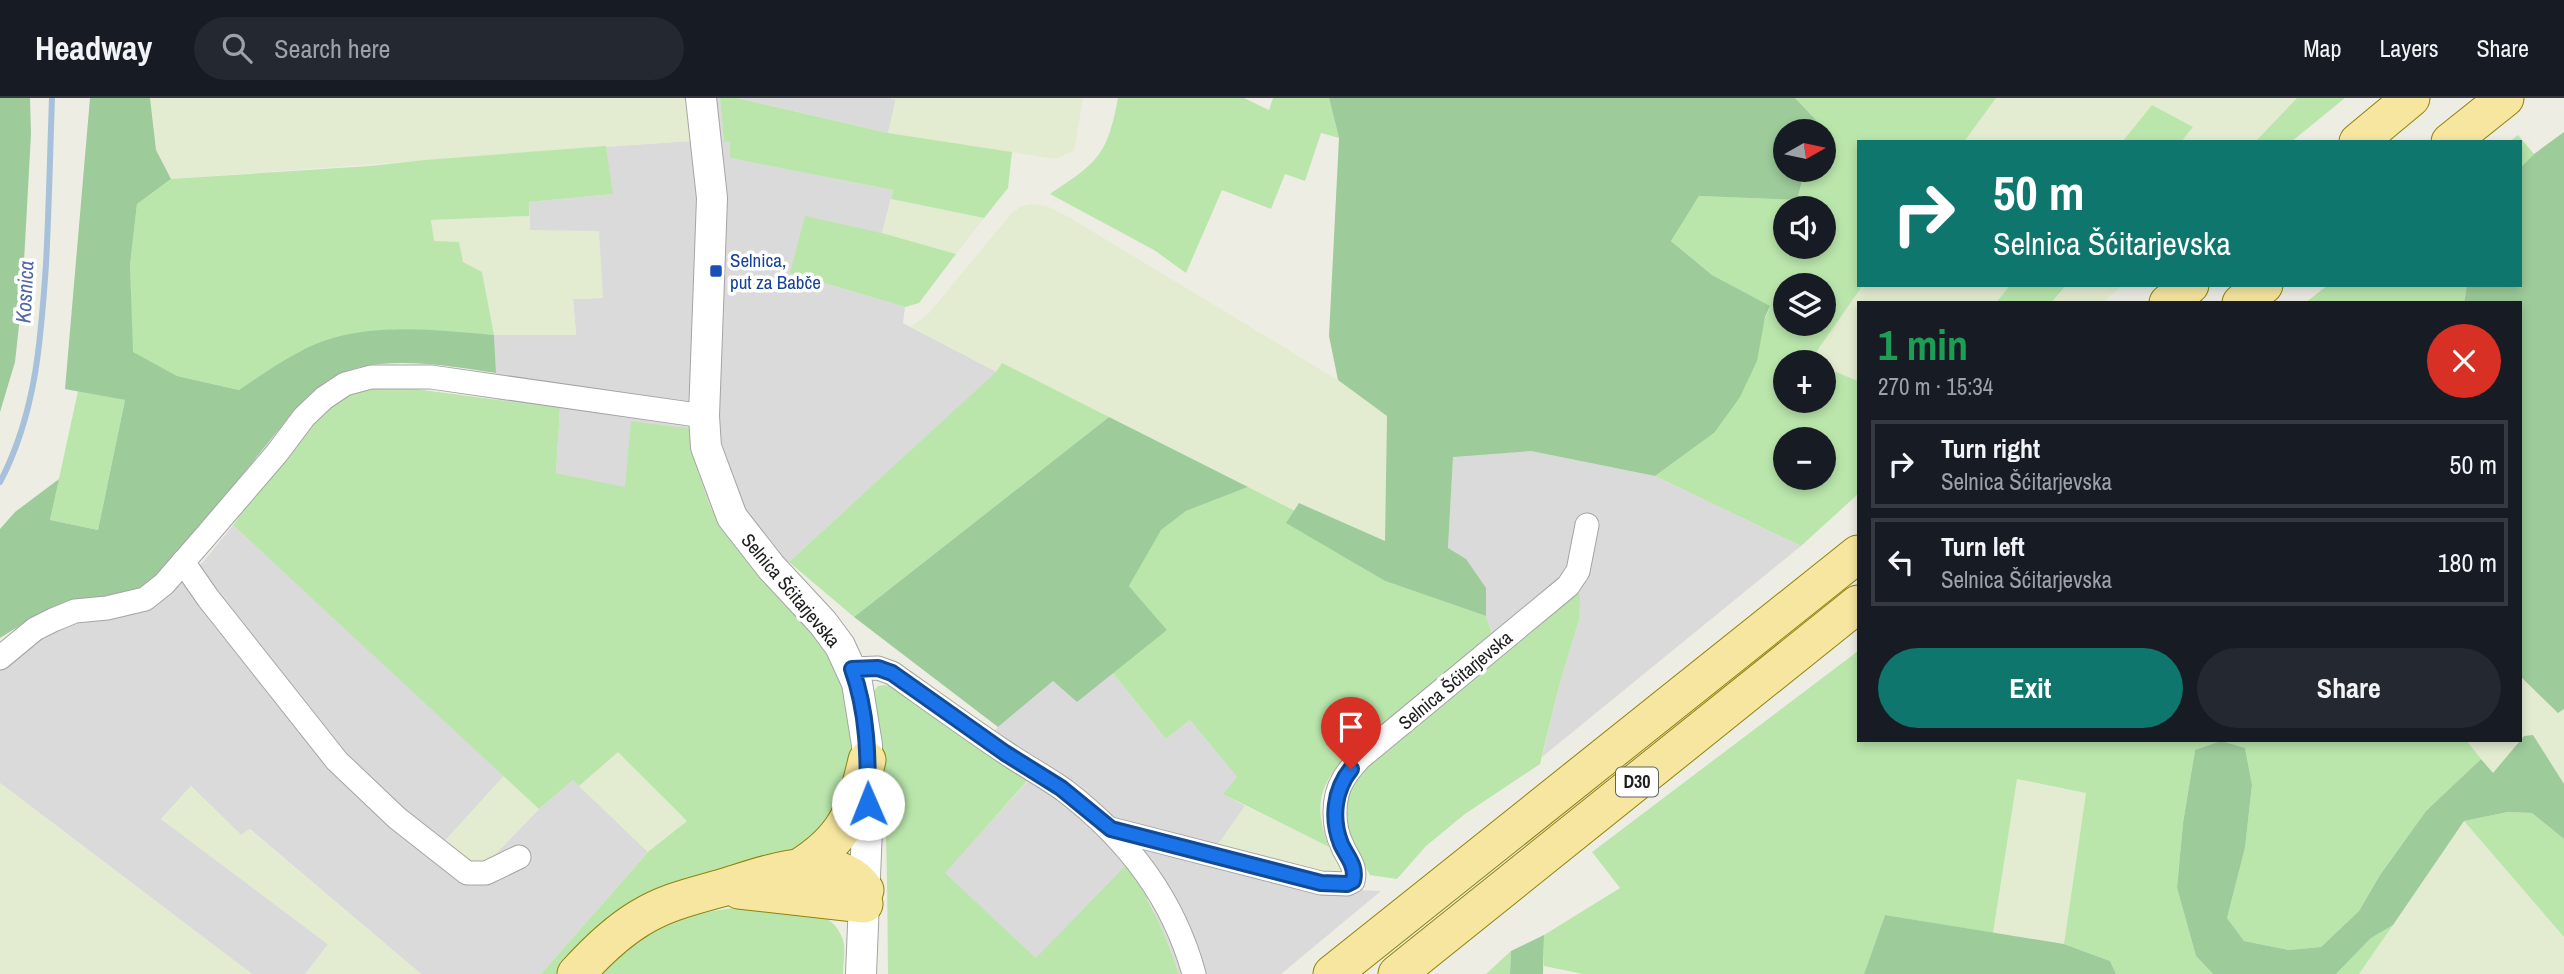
<!DOCTYPE html>
<meta charset="utf-8">
<style>
:root{--surface:#171b24;--page:#242831;--text:#f1f3f6;--muted:#9ea1a6;--line:#363941;--accent:#0f766e}
body{margin:0;font-family:"Archivo Narrow",sans-serif;background:var(--page);color:var(--text);height:100vh;display:flex;flex-direction:column;font-size:26px;white-space:nowrap}
*{box-sizing:border-box;margin:0}
p{font-size:23px;color:var(--muted)}
.icon{flex:none;width:38px;height:38px;fill:none;stroke:currentColor;stroke-width:2;stroke-linecap:round;stroke-linejoin:round}
.map{position:relative;flex:1;overflow:hidden}
.panel{position:absolute;left:1857px;top:203px;width:665px;height:441px;display:flex;flex-direction:column;background:var(--surface);border-radius:0px;box-shadow:0 4px 10px #0003}
.panel>*{flex:none}
.guide{position:absolute;left:1857px;top:42px;width:665px;height:147px;border-radius:0px;box-shadow:0 4px 10px #0003;background:#0f766e;color:#fff;overflow:hidden}
.needle{width:46px;rotate:81deg}
.tools{position:absolute;left:1773px;top:21px;display:grid;gap:14px}
.tools a{display:grid;place-items:center;width:63px;height:63px;border-radius:50%;background:var(--surface);box-shadow:0 4px 10px #0003;font-size:35px}
.pin{position:absolute;display:grid;place-items:center;width:60px;height:60px;color:#fff;margin:-72px -30px;border-radius:50% 50% 50% 0;rotate:-45deg;box-shadow:0 0 7px #0007}
.pin .icon{rotate:45deg}
.me{position:absolute;width:77px;margin:-38px;rotate:359deg;stroke-linejoin:round;filter:drop-shadow(0 0 5px #0008)}
.turn{display:flex;align-items:center;gap:24px;height:147px;padding:0 21px;font-size:32px}
.turn .icon{width:91px;height:91px;stroke-width:2.5}
.turn b{display:block;font-size:49px;line-height:60px}
.round{display:grid;place-items:center;flex:none;width:74px;height:74px;border-radius:37px;background:var(--page)}
.summary{display:flex;align-items:center;justify-content:space-between;height:119px;padding:0 21px}
h1{font-size:42px;font-weight:700;line-height:52px;color:#1e9e55}
.cta{display:flex;gap:14px;margin-top:auto;padding:14px 21px}
.cta a{flex:1;height:80px;border-radius:42px;background:var(--accent);color:#fff;font-size:28px;font-weight:700;line-height:80px;text-align:center}
.cta a+a{background:var(--page);color:var(--text)}
ul{padding:0;list-style:none}
li{display:flex;align-items:center;gap:21px;height:88px;margin:0 14px 10px;padding:0 7px;border:4px solid var(--line);border-radius:0px}
li div{flex:1}
li b{display:block;font-size:26px}
li em{font-style:normal}
header{display:flex;align-items:center;gap:42px;box-sizing:border-box;height:98px;padding:0 35px;background:var(--surface);border-bottom:2px solid var(--line)}
header strong{font-size:33px}
nav{display:flex;gap:38px;margin-inline-start:auto;font-size:24px}
.search{width:490px;height:63px;background:var(--page);display:flex;align-items:center;gap:18px;box-sizing:border-box;padding:0 24px;border-radius:38px;color:var(--muted);font-size:26px}
.map>svg:first-child{display:block}
</style>
<header>
<strong>Headway</strong>
<div class="search"><svg class="icon" aria-label="search" viewBox="0 0 24 24"><circle cx="10" cy="10" r="6"/><path d="M15 15l6 6"/></svg>Search here</div>
<nav><a>Map</a><a>Layers</a><a>Share</a></nav>
</header>
<div class="map">
<svg width="2564" height="876" viewBox="0 0 2564 876">
<rect width="100%" height="100%" fill="#eeede4"/>
<g fill="#dbdada">
<polygon points="687,0 720,0 724,43 730,43 731,60 893,92 882,135 851,129 790,175 905,209 903,225 997,274 767,484 724,433 709,406 700,378 693,331 626,390 556,375 560,310 497,302 494,237 576,237 573,201 603,200 530,132 529,104 612,96 606,48 691,43"/>
<polygon points="737,0 890,0 896,1 888,35"/>
<polygon points="1531,353 1655,378 1801,448 1542,659 1559,588 1579,522 1577,493 1492,536 1486,518 1486,490 1448,450 1453,358"/>
<polygon points="233,427 505,677 442,746 483,769 539,711 573,682 648,754 541,876 421,876 250,731 242,738 191,688 161,721 329,847 305,876 252,876 0,685 0,569 43,533 182,482 203,464"/>
<polygon points="1112,574 1166,641 1190,622 1237,679 1224,696 1245,708 1219,746 1337,778 1334,791 1381,793 1281,876 1179,876 1170,850 1148,800 1036,860 944,775 1028,683 979,649 998,629 1053,583 1077,604"/>
</g>
<g fill="#e3ecd0">
<polygon points="150,0 687,0 691,43 171,81 156,52"/>
<polygon points="890,0 1083,0 1074,53 1055,61 888,35 896,2"/>
<polygon points="1996,0 2297,0 2255,44 2181,44 2193,29 2152,7 2122,44 1964,44"/>
<polygon points="891,101 984,120 956,156 882,135"/>
<polygon points="1033,106 1047,108 1067,118 1338,282 1387,318 1385,443 1300,405 1295,413 1002,266 997,274 910,229 929,215 1010,117 1021,108"/>
<polygon points="529,118 530,132 599,133 603,200 573,201 576,237 494,237 482,174 463,164 433,143 431,122"/>
<polygon points="1863,187 2010,187 1996,205 1858,205 1858,283 1825,271 1824,264 1817,264 1812,260"/>
<polygon points="2066,187 2122,187 2102,205 2051,205"/>
<polygon points="2520,578 2558,614 2564,611 2564,686 2524,638 2520,642"/>
<polygon points="2466,642 2520,642 2493,676"/>
<polygon points="618,653 687,723 648,754 579,688"/>
<polygon points="505,677 539,711 483,769 470,767 441,747"/>
<polygon points="2016,681 2086,695 2064,846 1993,835"/>
<polygon points="0,685 65,735 252,876 0,876"/>
<polygon points="191,688 241,737 249,731 421,876 305,876 328,846 161,721"/>
<polygon points="1245,708 1329,749 1340,770 1337,778 1218,746"/>
<polygon points="2464,723 2564,839 2564,876 2359,876"/>
</g>
<g fill="#bae6ac" fill-rule="evenodd">
<polygon points="720,0 737,0 888,35 1012,54 1008,90 984,120 891,101 893,92 730,60 730,43 724,44"/>
<path d="M1118,0h126l25,12 4,-12h56l10,40 -18,-5 -16,48 -20,-7 -14,35 -49,-19 -36,83 -32,-23 -104,-56c48,-32 57,-38 68,-96z"/>
<path d="M1795,0h201l-32,44h-106v143h5l-51,73 5,4h-32v39h39v-34l34,14v113l-57,52 -146,-70 59,-43 56,-126 -58,-32 -41,-34 28,-45 98,4 8,-30h19v-39h-11l3,-11zM1785,110h39v39h-39zM1785,187h39v39h-39zM1785,341h39v39h-39z"/>
<polygon points="2297,0 2345,0 2291,44 2255,44"/>
<polygon points="2152,7 2193,29 2181,44 2122,44"/>
<polygon points="2518,37 2534,56 2520,70 2520,44 2509,44"/>
<polygon points="606,48 613,96 529,104 529,118 431,122 434,143 459,144 463,164 482,174 494,237 394,231 259,279 239,292 177,278 132,254 130,167 137,106 171,81 370,68 425,62"/>
<polygon points="805,118 882,135 956,156 919,205 905,209 790,175"/>
<polygon points="2010,187 2066,187 2051,205 1996,205"/>
<polygon points="2328,187 2467,187 2464,205 2305,205"/>
<polygon points="1002,265 1109,319 854,519 789,464 996,274"/>
<path d="M400,289l160,21 -4,65 69,14 6,-66 62,8 7,47 9,28 15,27 100,112 19,36 9,40v54l-31,67 -258,134h-22l107,-122 39,-31 -69,-69 -39,34 -6,-6 -34,29 -306,-284c29,-38 73,-108 114,-130 15,-9 36,-7 53,-8z"/>
<polygon points="78,293 125,302 98,432 50,422"/>
<path d="M1248,389l47,24 -8,12 98,58 101,35 6,18 -157,135c-20,28 -17,47 -6,78l-106,-53 14,-17 -47,-57 -24,19 -54,-67 55,-42 -38,-44 31,-56 26,-19z"/>
<polygon points="1578,492 1580,496 1579,522 1559,588 1540,666 1465,716 1426,748 1397,781 1370,777 1348,739 1344,704 1355,678"/>
<polygon points="1858,553 1858,642 2466,642 2481,661 2426,713 2380,777 2359,813 2321,849 2289,852 2244,843 2227,820 2245,750 2252,687 2245,650 2195,652 2183,725 2177,790 2196,858 2213,876 2116,876 2110,863 2064,846 2086,695 2017,681 1993,835 1885,817 1864,876 1583,876 1544,868 1544,837 1620,790 1592,754"/>
<path d="M884,587l9,2 135,93 -83,93 91,85 91,-94c22,35 39,70 52,110h-291c-1,-95 0,-188 -15,-282l5,-6z"/>
<polygon points="2508,714 2532,715 2564,741 2564,839 2464,723"/>
<path d="M755,807c29,4 72,-1 86,30 6,11 2,27 2,39h-246c56,-51 84,-60 158,-69z"/>
<polygon points="2393,827 2359,876 2336,876 2371,840"/>
<polygon points="1511,853 1510,876 1486,876"/>
</g>
<g fill="#9dcb9a">
<polygon points="0,0 30,0 31,36 22,200 15,264 0,314"/>
<path d="M90,0h60l6,52 15,29 -34,25 -7,61 3,87 44,24 62,14c21,-14 42,-29 64,-40 58,-30 129,-20 191,-15l2,38c-49,-7 -121,-21 -166,6 -12,8 -22,18 -33,28l-137,170 -28,17 -63,10 -29,9 -40,25v-109l15,-17 44,-33 -9,41 48,10 27,-130 -60,-11z"/>
<polygon points="1329,0 1795,0 1816,22 1813,33 1785,33 1785,72 1805,72 1797,102 1699,98 1671,143 1712,177 1770,208 1765,219 1757,263 1740,299 1714,335 1655,378 1531,353 1453,359 1448,450 1466,461 1486,490 1486,518 1385,483 1286,425 1299,405 1385,443 1387,318 1338,282 1329,238 1339,40"/>
<polygon points="2564,34 2564,611 2558,615 2520,578 2520,205 2464,205 2467,187 2520,187 2520,70 2534,56"/>
<polygon points="1109,319 1248,389 1186,413 1161,432 1129,488 1167,532 1077,604 1053,583 998,629 854,519"/>
<polygon points="2533,637 2564,686 2564,741 2532,715 2508,714 2464,723 2393,827 2371,840 2336,876 2213,876 2196,858 2177,790 2183,725 2195,652 2221,643 2245,650 2252,687 2245,750 2227,820 2244,843 2289,852 2321,849 2359,813 2380,777 2426,713 2481,661 2493,675 2524,638"/>
<polygon points="1885,817 2064,846 2110,863 2116,876 1864,876"/>
<polygon points="1544,837 1543,876 1510,876 1511,853"/>
</g>
<g fill="none" stroke-linecap="round" stroke-linejoin="round">
<path stroke="#a6c1d9" stroke-width="6" d="M0,384c36,-68 41,-143 46,-218 3,-56 4,-111 6,-166"/>
<g stroke="#a4a4a4" stroke-width="25">
<g id="minor">
<polyline points="183,464 208,500 337,663 397,720 467,775 486,775 519,759"/>
<polyline points="0,560 35,531 53,522 75,513 107,510 145,501 164,486 205,439 277,355 304,319 324,300 345,286 371,279 431,279 704,318"/>
<path d="M852,571l26,-1 14,5c38,27 75,54 114,80 19,13 40,24 58,37 63,48 109,107 130,184"/>
<path d="M1111,731l210,54 26,1 6,-3c4,-15 -6,-23 -11,-36 -9,-18 -10,-47 1,-65 4,-8 11,-15 17,-22l208,-172 10,-15 9,-46"/>
</g>
</g>
<g stroke="#a4a4a4" stroke-width="32">
<polyline id="tertiary" points="701,0 712,100 704,318 706,349 732,419 771,469 823,525 840,548 857,585 867,647 868,706 861,876"/>
</g>
<g stroke="#8e8308" stroke-width="39">
<g id="primary">
<polyline points="2358,44 2411,0"/>
<polyline points="2450,44 2505,0"/>
<polyline points="2168,205 2190,187"/>
<polyline points="2241,205 2264,187"/>
<path d="M797,771c48,-29 58,-56 70,-109"/>
<polyline points="739,792 864,806"/>
<path d="M576,876c19,-21 39,-41 64,-56 28,-17 54,-22 85,-31 39,-12 111,-40 140,3"/>
<polyline points="1332,876 1858,456"/>
<polyline points="1397,876 1858,506"/>
</g>
</g>
<use href="#minor" stroke="#fff" stroke-width="23"/>
<use href="#tertiary" stroke="#fff" stroke-width="30"/>
<use href="#primary" stroke="#f7e6a0" stroke-width="37"/>
</g>
<g fill="none" stroke-linecap="round" stroke-linejoin="round">
<g stroke="#114b97" stroke-width="18">
<path id="route" d="M868,706c0,-46 0,-91 -16,-135l26,-1 14,5 113,80 56,35 50,41 210,54 26,1 6,-3c4,-15 -6,-24 -12,-37 -10,-25 -7,-54 10,-75"/>
</g>
<use href="#route" stroke="#1a73e8" stroke-width="12"/>
</g>
<rect fill="#1a4fb4" stroke="#fff" stroke-width="2.5" x="709" y="166" width="14" height="14" rx="3.5"/>
<g text-anchor="middle" stroke-width="7" stroke-linejoin="round" paint-order="stroke">
<rect fill="#fff" stroke="#616161" stroke-width="2" x="1616" y="669.5" width="42" height="29" rx="5"/>
<g font-size="18" font-weight="bold" fill="#1d1d1d">
<text x="1637" y="690">D30</text>
</g>
<g font-size="19" fill="#164399" stroke="#fff" text-anchor="start">
<text x="730" y="169">Selnica,<tspan x="730" dy="22">put za Babče</tspan></text>
</g>
<g font-size="19" fill="#1d1d1d" stroke="#fff">
<text transform="translate(791 492) rotate(50)" y="7">Selnica Šćitarjevska</text>
<text transform="translate(1455 582) rotate(-40)" y="7">Selnica Šćitarjevska</text>
</g>
<g font-size="21" font-style="italic" fill="#4f65a7" stroke="#fff">
<text transform="translate(25 194) rotate(-87)" y="7">Kosnica</text>
</g>
</g>
</svg>
<div class="tools">
<a><svg class="needle" viewBox="-14 -14 28 28"><path d="M0-13l5 13h-10z" fill="#e53935"/><path d="M0 13l5-13h-10z" fill="#9ea1a6"/></svg></a>
<a><svg class="icon" aria-label="sound" viewBox="0 0 24 24"><path d="M4 9h4l5-4v14l-5-4H4zM17 9q2 3 0 6"/></svg></a>
<a><svg class="icon" aria-label="layers" viewBox="0 0 24 24"><path d="M12 4l9 5-9 5-9-5zM3 14l9 5 9-5"/></svg></a>
<a>+</a>
<a>−</a>
</div>
<div class="pin" style="left:1351px;top:671px;background:#d93025"><svg class="icon" aria-label="arrive" viewBox="0 0 24 24"><path d="M6 21V4h12l-3 4 3 4H6"/></svg></div>
<svg class="me" style="left:868px;top:706px" viewBox="-20 -20 40 40"><circle r="19" fill="#fff"/><path d="M0-13L10 11 0 6-10 11z" fill="#1a73e8"/></svg>
<div class="guide">
<div class="turn"><svg class="icon" aria-label="right" viewBox="0 0 24 24"><path d="M7 20v-9h11M14 6l5 5-5 5"/></svg><div><b>50 m</b>Selnica Šćitarjevska</div></div>
</div>
<section class="panel">
<div class="summary"><div><h1>1 min</h1><p>270 m · 15:34</p></div><a class="round" style="background:#d93025;color:#fff"><svg class="icon" aria-label="close" viewBox="0 0 24 24"><path d="M6 6l12 12M18 6L6 18"/></svg></a></div>
<ul>
<li><svg class="icon" aria-label="right" viewBox="0 0 24 24"><path d="M7 20v-9h11M14 6l5 5-5 5"/></svg><div><b>Turn right</b><p>Selnica Šćitarjevska</p></div><em>50 m</em></li>
<li><svg class="icon" aria-label="left" viewBox="0 0 24 24"><path d="M17 20v-9H6M10 6l-5 5 5 5"/></svg><div><b>Turn left</b><p>Selnica Šćitarjevska</p></div><em>180 m</em></li>
</ul>
<div class="cta"><a>Exit</a><a>Share</a></div>
</section>
</div>
